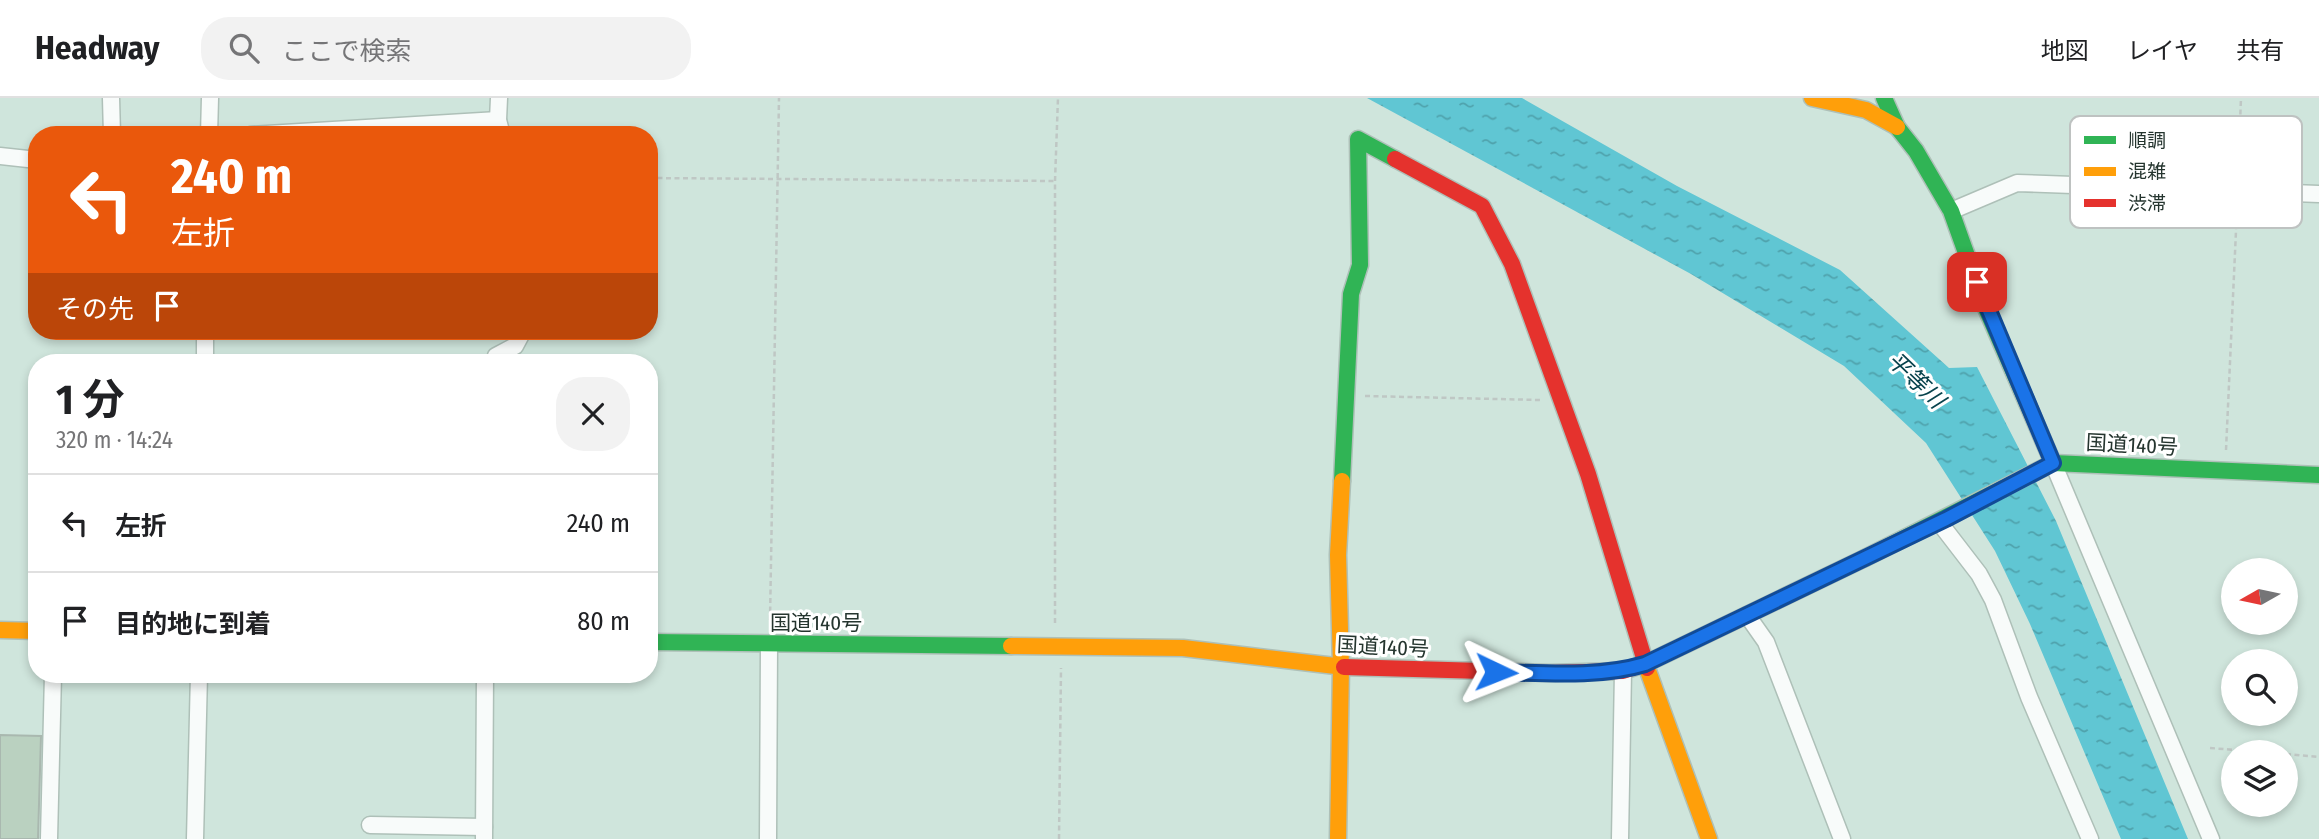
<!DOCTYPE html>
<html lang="ja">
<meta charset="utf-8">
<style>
:root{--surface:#fff;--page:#f2f2f2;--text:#202124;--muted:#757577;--line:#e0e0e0}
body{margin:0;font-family:"Fira Sans Condensed","Noto Sans JP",sans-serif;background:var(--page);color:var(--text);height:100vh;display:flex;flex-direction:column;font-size:26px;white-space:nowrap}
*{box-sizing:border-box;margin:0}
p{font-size:23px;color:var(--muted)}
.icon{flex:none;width:38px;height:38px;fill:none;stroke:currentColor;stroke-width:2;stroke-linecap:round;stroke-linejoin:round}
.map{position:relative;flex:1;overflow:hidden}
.panel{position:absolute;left:28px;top:256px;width:630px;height:329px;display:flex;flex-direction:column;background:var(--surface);border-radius:28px;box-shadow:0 4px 10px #0003}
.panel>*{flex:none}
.guide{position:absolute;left:28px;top:28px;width:630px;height:214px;border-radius:28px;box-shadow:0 4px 10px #0003;background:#ea580c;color:#fff;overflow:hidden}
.needle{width:46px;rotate:261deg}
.fabs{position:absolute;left:2221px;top:460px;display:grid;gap:14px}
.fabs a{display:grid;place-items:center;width:77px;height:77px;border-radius:50%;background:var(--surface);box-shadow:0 4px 10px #0003;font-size:35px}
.pin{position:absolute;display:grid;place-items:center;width:60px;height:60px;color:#fff;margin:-30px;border-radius:14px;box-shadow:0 4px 10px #0006}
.me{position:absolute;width:77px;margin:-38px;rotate:92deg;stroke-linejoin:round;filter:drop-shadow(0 0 5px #0008)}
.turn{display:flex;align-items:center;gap:24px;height:147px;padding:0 28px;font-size:32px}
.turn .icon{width:91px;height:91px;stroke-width:2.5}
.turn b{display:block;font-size:49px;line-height:60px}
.then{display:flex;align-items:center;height:66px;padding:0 28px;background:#0003;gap:14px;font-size:26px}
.round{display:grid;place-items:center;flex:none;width:74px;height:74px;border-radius:28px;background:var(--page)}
.summary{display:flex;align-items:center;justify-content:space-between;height:119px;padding:0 28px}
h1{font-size:42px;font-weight:700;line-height:52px}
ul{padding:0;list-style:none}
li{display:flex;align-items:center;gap:21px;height:98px;padding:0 28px;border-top:2px solid var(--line)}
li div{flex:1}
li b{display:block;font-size:26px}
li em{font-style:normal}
header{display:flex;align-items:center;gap:42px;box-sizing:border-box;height:98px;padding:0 35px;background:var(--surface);border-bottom:2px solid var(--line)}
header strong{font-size:33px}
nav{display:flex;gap:38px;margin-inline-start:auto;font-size:24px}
.search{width:490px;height:63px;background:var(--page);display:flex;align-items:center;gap:18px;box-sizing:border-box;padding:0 24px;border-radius:28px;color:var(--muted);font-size:26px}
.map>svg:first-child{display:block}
</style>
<header>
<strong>Headway</strong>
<div class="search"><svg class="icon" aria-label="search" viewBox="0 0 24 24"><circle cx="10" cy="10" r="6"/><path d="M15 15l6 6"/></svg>ここで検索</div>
<nav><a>地図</a><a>レイヤ</a><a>共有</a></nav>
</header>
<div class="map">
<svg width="2319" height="741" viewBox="0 0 2319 741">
<defs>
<pattern id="water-ripples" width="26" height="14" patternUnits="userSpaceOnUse" patternTransform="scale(1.75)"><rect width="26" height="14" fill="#60c6d3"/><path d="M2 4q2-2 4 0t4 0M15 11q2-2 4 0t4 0" fill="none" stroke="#4fa2ac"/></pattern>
</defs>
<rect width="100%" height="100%" fill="#cfe5dc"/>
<polygon fill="url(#water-ripples)" points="1367,0 1522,0 1677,88 1840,172 1949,270 1977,269 2056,423 2188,741 2121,741 2030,526 1995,453 1926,345 1844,268 1691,176"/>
<polygon fill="#bad1c0" stroke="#a9b8af" stroke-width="2" points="0,637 41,638 38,741 0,741"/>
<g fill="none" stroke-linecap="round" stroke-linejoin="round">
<g stroke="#aec0b8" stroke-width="19">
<g id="street">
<polyline points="111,0 112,37"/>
<polyline points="499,0 498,22 502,37"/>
<polyline points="209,37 210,0"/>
<polyline points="250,37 498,22"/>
<polyline points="0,58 37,62"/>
<polyline points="1951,113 2017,85 2319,96"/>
<polyline points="205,264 205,233"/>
<polyline points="496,264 496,258 515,248 523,233"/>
<polyline points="2053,365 2211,741"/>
<polyline points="1939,424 1979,476 1993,502 2029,599 2090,741"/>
<polyline points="1747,517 1766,544 1842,741"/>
<polyline points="370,727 484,729"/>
<polyline points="49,741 53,576"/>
<polyline points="195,741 199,576"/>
<polyline points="484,741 485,576"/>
<polyline points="768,741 769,547"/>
<polyline points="1620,741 1623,573"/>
</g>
</g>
<g stroke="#aec0b8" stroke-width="19">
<g id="fast">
<polyline points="1884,0 1897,29 1916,53 1951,113 1985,208 2053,365"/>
<polyline points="1342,383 1351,196 1360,167 1358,41 1395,61"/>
<polyline points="1865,460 2053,365 2319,377"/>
<polyline points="649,544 1011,548"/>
</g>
</g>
<g stroke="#aec0b8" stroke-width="19">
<g id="slow">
<polyline points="1812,0 1866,12 1897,29"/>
<polyline points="0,532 37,533"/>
<polyline points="1011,548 1183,550 1344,569"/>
<polyline points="1647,570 1709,741"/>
<polyline points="1338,741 1341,569 1338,457 1342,383"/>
</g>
</g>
<g stroke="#aec0b8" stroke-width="19">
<g id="jam">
<polyline points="1395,61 1482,108 1512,166 1588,376 1647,570"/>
<polyline points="1344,569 1549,575 1623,573 1645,566 1865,460"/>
</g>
</g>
<g stroke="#bfc7c4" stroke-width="2.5" stroke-dasharray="5 3.5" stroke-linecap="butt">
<polyline points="2238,76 2241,0"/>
<polyline points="649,80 1055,83"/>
<polyline points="1365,298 1540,302"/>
<polyline points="2226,352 2237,111"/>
<polyline points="770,522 779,0"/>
<polyline points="1055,525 1055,83 1058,0"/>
<polyline points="2210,650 2263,654"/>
<polyline points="2286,656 2319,659"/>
<polyline points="1059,741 1061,570"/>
</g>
<use href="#street" stroke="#f8fbfa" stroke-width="16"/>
<use href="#fast" stroke="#30b455" stroke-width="16"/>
<use href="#slow" stroke="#ff9f0a" stroke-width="16"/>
<use href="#jam" stroke="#e5322d" stroke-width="16"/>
</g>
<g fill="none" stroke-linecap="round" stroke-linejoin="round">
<g stroke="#114b97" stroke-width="18">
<path id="route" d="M1496,574c48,1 102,6 149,-8l301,-145 107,-56 -76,-181"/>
</g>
<use href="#route" stroke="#1a73e8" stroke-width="12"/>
</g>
<g text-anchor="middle" stroke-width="6" stroke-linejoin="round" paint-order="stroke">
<g font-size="21" fill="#25352f" stroke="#fff">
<text transform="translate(2132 347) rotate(3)" y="7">国道140号</text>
<text x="816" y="532">国道140号</text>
<text transform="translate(1383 549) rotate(3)" y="7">国道140号</text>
</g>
<g font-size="23" font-style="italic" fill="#08434d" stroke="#fff">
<text transform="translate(1916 282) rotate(44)" y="8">平等川</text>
</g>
</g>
<rect x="2070" y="18" width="232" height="112" rx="10" fill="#fff" stroke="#bec2c1" stroke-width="2"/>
<rect x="2084" y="38" width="32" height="8" fill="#30b455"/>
<rect x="2084" y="69" width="32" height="9" fill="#ff9f0a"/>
<rect x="2084" y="101" width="32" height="8" fill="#e5322d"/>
<g font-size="19" fill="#25352f">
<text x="2128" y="49">順調</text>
<text x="2128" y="80">混雑</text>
<text x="2128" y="112">渋滞</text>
</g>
</svg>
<div class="fabs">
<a><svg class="needle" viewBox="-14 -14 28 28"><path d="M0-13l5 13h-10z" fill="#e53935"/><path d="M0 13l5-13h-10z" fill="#757577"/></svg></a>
<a><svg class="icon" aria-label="search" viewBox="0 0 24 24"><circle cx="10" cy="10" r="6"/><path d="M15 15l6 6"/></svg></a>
<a><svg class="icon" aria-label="layers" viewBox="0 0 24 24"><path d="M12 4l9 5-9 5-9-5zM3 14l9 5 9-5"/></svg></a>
</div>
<div class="pin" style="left:1977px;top:184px;background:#d93025"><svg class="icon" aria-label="arrive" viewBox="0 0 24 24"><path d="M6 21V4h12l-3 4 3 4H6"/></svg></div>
<svg class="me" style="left:1496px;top:574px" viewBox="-20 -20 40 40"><path d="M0-17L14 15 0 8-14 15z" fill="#1a73e8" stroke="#fff" stroke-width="4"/></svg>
<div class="guide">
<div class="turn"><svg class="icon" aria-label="left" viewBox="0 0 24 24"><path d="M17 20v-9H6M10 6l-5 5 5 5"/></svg><div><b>240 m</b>左折</div></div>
<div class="then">その先<svg class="icon" aria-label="arrive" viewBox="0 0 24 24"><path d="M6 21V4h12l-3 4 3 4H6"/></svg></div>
</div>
<section class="panel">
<div class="summary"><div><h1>1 分</h1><p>320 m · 14:24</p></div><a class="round"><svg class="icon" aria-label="close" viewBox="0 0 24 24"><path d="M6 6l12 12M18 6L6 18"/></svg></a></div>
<ul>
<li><svg class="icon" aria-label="left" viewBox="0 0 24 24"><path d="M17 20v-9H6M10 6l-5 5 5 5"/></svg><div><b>左折</b></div><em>240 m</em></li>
<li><svg class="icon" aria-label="arrive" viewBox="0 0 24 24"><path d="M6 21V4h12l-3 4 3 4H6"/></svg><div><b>目的地に到着</b></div><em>80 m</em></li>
</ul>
</section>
</div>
